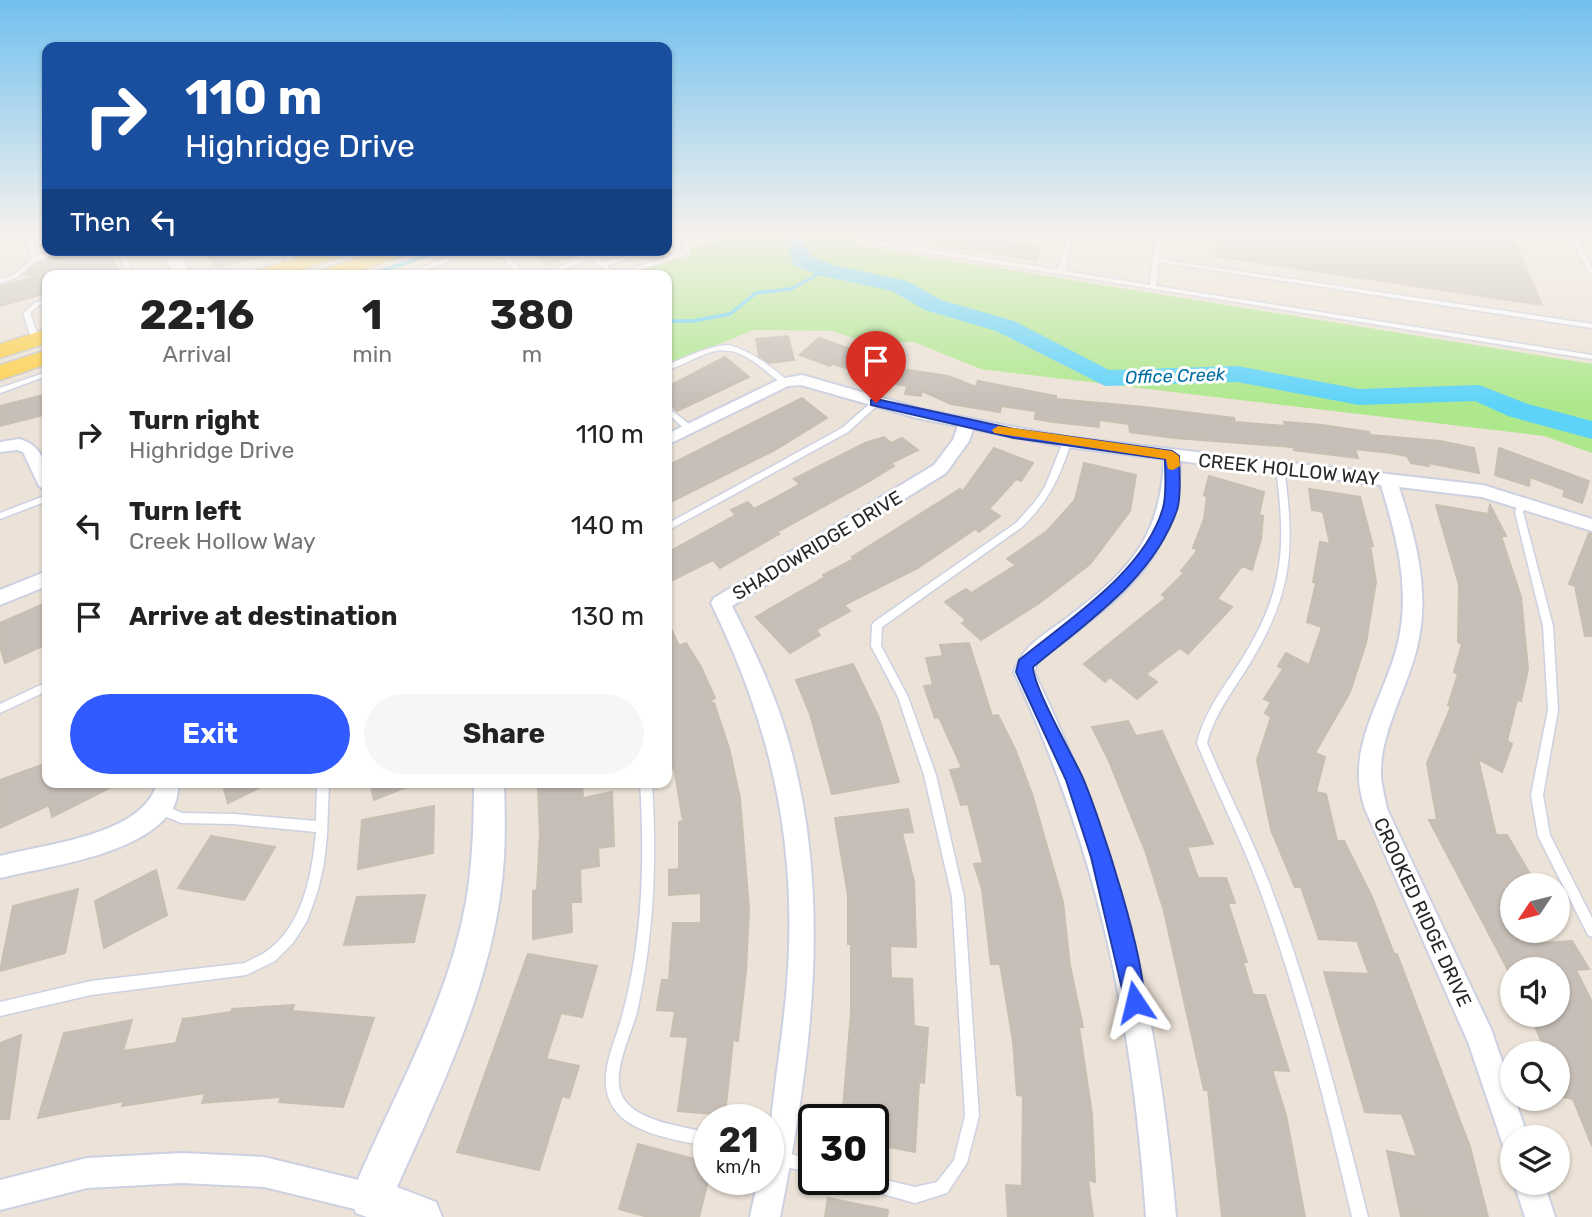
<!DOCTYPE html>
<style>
:root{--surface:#fff;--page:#f6f6f6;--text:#222;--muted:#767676;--accent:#315bff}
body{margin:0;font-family:Rubik,sans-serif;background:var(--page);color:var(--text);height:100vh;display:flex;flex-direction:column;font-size:26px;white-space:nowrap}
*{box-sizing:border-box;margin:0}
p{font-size:23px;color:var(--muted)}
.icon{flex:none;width:38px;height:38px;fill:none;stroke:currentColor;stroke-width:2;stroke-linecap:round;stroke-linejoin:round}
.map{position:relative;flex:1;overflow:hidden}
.panel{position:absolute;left:42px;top:270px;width:630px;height:518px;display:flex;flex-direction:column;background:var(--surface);border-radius:14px;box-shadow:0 2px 5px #0004}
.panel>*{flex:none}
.guide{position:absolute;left:42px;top:42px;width:630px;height:214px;border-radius:14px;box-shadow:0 2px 5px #0004;background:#1a4fa0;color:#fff;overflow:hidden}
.needle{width:46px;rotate:235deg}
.buttons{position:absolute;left:1500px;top:873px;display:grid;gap:14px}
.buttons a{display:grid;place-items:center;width:70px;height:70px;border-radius:50%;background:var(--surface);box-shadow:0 2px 5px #0004;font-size:35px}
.speed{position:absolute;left:693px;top:1104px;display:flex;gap:14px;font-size:35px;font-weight:700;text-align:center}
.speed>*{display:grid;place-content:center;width:91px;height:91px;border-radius:50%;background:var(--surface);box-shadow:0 2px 5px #0004;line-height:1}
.speed small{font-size:18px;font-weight:400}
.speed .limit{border:4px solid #111;border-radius:10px;background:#fff;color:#111}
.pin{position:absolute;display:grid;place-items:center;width:60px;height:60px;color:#fff;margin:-72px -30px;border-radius:50% 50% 50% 0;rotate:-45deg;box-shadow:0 0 7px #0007}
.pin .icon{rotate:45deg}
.me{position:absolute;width:77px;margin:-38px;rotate:350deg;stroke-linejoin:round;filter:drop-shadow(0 0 5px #0008)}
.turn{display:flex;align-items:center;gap:24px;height:147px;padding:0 28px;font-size:32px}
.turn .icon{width:91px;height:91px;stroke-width:2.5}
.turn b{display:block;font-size:49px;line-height:60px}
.then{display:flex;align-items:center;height:66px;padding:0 28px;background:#0003;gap:14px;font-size:26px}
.eta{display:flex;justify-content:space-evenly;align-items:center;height:119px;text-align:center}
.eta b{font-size:42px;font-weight:700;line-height:49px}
.cta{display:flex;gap:14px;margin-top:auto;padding:14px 28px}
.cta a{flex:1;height:80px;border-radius:42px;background:var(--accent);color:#fff;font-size:28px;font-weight:700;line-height:80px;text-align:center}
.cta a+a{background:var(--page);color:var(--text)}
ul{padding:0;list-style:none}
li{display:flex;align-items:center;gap:21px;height:91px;padding:0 28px}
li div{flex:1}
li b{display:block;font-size:26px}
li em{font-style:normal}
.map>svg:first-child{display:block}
</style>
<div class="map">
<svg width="1592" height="1217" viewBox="0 0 1592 1217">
<rect width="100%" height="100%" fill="#ece2d7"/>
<polygon fill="#aee88d" points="719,234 843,234 864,246 879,249 1592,364 1592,453 1544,436 981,369 914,342 868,343 832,331 754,330 667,365 667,275 612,275 724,238"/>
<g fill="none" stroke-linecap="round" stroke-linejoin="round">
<g stroke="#5ed3f9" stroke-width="3.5">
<polyline points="369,275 444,250"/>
<polyline points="667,321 693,321 730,314 756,293 791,289 826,270"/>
</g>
<polygon fill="#5ed3f9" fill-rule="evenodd" points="781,234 801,234 811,256 833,265 907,281 941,300 1014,321 1109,370 1237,366 1359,389 1479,385 1528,404 1592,421 1592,439 1508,416 1475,401 1359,405 1237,382 1105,386 996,331 925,310 892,291 818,275 794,265"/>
</g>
<g fill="#c7bfb7" stroke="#c7bfb1" stroke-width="2">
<polygon points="924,234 1015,234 1012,242 1041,246 1037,260 923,242"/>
<polygon points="1216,234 1512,234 1542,305 1216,256"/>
<polygon points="88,250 110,250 119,275 47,275 47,293 0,306 0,286 44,275 24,275 37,263"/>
<polygon points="224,250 266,250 266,255 217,267 207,256"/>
<polygon points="532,250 567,250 573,257 546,265"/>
<polygon points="788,336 794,360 769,363 759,356 756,339"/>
<polygon points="819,338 892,363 889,367 948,376 976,387 978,381 1056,396 1056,399 1144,407 1234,418 1235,422 1286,426 1284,422 1322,425 1369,432 1370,435 1440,441 1474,448 1479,473 1428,463 1429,466 1411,463 1407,456 1391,453 1355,449 1358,458 1294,450 1293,447 1175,438 1130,432 1129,424 1099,420 1099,427 1053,422 1035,419 1036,411 1001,406 1000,412 951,404 922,391 921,396 905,394 907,386 863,378 866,374 832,364 830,366 800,355"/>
<polygon points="725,357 749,377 677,411 667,401 667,387"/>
<polygon points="47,394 47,414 0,426 0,406"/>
<polygon points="802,398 827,418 773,451 667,504 667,466"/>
<polygon points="884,437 891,443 902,438 918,450 891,463 894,466 868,482 777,532 779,534 720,568 713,560 667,583 667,553 736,515 731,510 748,502 754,509 773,499 800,484 794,479 865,443"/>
<polygon points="994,448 1033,463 1021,481 1016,479 989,509 1000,516 979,532 975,529 918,568 844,605 850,611 816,630 820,635 790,653 756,617 825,577 823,575 854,559 852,557 960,489 963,491"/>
<polygon points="1499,448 1589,481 1582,503 1563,496 1565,490 1530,477 1529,486 1495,475"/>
<polygon points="1084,463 1136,475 1130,511 1090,564 1038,604 981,640 962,623 966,620 945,602 966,589 971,593 1016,565 1007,559 1047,531 1075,500"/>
<polygon points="1209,476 1264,492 1259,515 1263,516 1261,539 1252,570 1242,566 1217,599 1232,607 1188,654 1180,648 1146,674 1157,682 1137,699 1110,677 1105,682 1084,664 1166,598 1162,595 1184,573 1181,571 1198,550 1193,548 1204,519 1207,497 1204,495"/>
<polygon points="1309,489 1360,497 1373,546 1370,545 1376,582 1366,643 1350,692 1315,753 1325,757 1316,792 1326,794 1337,841 1344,841 1372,897 1394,954 1397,954 1470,1147 1488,1217 1401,1216 1387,1151 1417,1157 1402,1114 1365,1112 1324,972 1369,974 1357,941 1319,939 1301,887 1295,887 1271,830 1257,760 1271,717 1265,713 1271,702 1264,699 1283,669 1278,666 1286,653 1309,665 1322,627 1307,622 1316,583 1313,582 1320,542 1330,544 1323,512 1312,510"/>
<polygon points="1436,505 1488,514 1490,505 1506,536 1501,536 1521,597 1528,669 1521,701 1517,700 1507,741 1512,744 1502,772 1478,759 1496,835 1507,835 1537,886 1512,886 1512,931 1535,931 1542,943 1572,941 1589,969 1576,970 1592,1002 1592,1146 1573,1099 1562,1097 1558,1083 1558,1054 1547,1054 1530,1015 1558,1015 1558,970 1508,970 1429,820 1437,820 1427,763 1451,707 1448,705 1458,674 1454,672 1462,644 1458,642 1459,585"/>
<polygon points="1589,533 1592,533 1592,636 1585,636 1575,586 1569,584"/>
<polygon points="43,604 47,616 47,644 5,663 0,647 0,623"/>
<polygon points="667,620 679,646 686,643 701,667 715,698 707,703 714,703 729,748 740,798 749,909 746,971 738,1041 733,1040 725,1115 678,1111 688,1037 671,1036 675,1011 657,1010 662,980 669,980 673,923 701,923 701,893 669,895 669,870 679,869 679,822 683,821 674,767 670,769 667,757"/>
<polygon points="969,643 992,716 998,715 1015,749 1032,794 1063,902 1070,966 1083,1027 1079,1027 1092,1114 1095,1182 1088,1180 1093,1217 1008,1217 1006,1185 1022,1186 1023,1096 1017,1095 1013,1041 1000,964 991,964 982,889 974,864 983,863 968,804 961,805 950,770 962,768 939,717 935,718 924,686 933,685 926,658 943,656 940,645"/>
<polygon points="853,664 879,718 899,782 832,794 810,714 796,680"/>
<polygon points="1128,721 1136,736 1162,731 1213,844 1187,847 1198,878 1226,878 1235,903 1228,903 1247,962 1243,962 1253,995 1265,995 1289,1071 1272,1070 1286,1115 1305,1217 1222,1217 1208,1090 1204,1090 1164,911 1145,850 1109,761 1092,727"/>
<polygon points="47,763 47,782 121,782 52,817 49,805 0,828 0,780"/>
<polygon points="222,782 271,782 228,803"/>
<polygon points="370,782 416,782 416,783 374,800"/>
<polygon points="567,782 582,782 583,798 612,792 614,846 598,848 599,866 580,869 581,902 571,902 572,932 533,939 533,891 537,890 540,833 538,788"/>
<polygon points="434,806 433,853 358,869 362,820"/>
<polygon points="908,809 913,832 902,833 914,882 916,947 890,946 891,978 912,979 914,1026 928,1028 924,1083 919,1082 915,1152 873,1144 873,1120 842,1120 851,1013 851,944 848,944 848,895 835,818"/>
<polygon points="211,836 275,847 244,900 178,888"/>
<polygon points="156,870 167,915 104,948 95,901"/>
<polygon points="78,889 65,953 0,971 13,906"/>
<polygon points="425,895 414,942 344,945 357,897"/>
<polygon points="528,954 597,966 582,1017 561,1013 546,1059 579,1066 569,1098 562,1096 539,1170 457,1152"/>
<polygon points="294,1005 292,1011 374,1018 343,1107 279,1102 281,1097 202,1103 205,1093 122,1106 124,1101 38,1118 64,1033 132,1020 123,1051 176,1043 183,1019 231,1012 232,1009"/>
<polygon points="21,1035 9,1119 0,1119 0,1043"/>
<polygon points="638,1144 709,1163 709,1177 699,1217 648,1217 619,1209"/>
<polygon points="828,1198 888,1210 887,1217 825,1217"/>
</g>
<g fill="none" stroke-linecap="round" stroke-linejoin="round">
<g stroke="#ccd1e2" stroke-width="3">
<g id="lane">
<polygon points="25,234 31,234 37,256 61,250 72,250 37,260 16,278 0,283 0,279 12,276 32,259"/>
<path d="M675,234h6l4,3 10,-3h8l-15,6 1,2v12l-65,21c-19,0 -27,-12 -40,-25h7l13,13 39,-13h10l-46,16 3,3 10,3 64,-20 -2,-10 -15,5v-4l12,-4z"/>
<polygon points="856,234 863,234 881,241 1058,270 1068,234 1074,234 1065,271 1150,285 1156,234 1162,234 1159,259 1592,324 1592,328 1159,262 1156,286 1592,355 1592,359 879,245"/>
<polygon points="1569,234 1575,234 1592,267 1592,275 1589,273"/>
<polygon points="125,250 133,250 126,255 132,275 126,275 120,254"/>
<polygon points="182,250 192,250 173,257 170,255"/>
<polygon points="278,250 285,250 296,264 296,266 292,266"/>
<polygon points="466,250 475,250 414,275 404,275"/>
<polygon points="497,250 504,250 525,275 518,275"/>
<polygon points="570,250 577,250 586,260 551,275 541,275 579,259"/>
<polygon points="47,299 47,303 39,305 30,313 39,339 38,341 32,341 23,313 35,303"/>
<path d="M729,345c22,6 43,22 60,37l-4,2h-3c-22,-17 -44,-42 -74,-31 -14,5 -27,13 -41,17v-5c20,-8 40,-19 62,-20z"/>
<polygon points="47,372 47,376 0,393 0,388"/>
<polygon points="873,401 876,401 880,403 848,432 667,531 667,524 842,428"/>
<polygon points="667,407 693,427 693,431 687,431 667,413"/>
<path d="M1067,439l4,3c-11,35 -22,59 -49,85l-140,100 -1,19 27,51 28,78 28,122 15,219 -12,47 -20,30 -32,10 -57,-16 -5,-2 -2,-5h22v-3l42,10 22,-5 17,-22 11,-44 -13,-219 -28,-122 -26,-78 -27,-51 1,-21 2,-3 142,-99 18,-20 11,-16 18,-45z"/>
<path d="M1280,465l4,3c11,81 9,124 -34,195 -16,27 -35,49 -43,80 20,48 44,93 63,142 41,108 70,220 98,332h-16c-26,-112 -54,-224 -94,-332 -18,-49 -42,-94 -61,-142 8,-33 28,-57 45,-84 43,-68 44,-114 34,-191z"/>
<polygon points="47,495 47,501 0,519 0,513"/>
<polygon points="1523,498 1527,501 1523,512 1553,626 1558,710 1543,795 1550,835 1592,918 1592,937 1588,935 1538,836 1531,795 1548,710 1543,626 1515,512 1519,501"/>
<polygon points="47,682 47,691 0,713 0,704"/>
<path d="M317,782h12l-2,53 -3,28 -6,27 -11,31 -14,22 -18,18 -29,14 -155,20 -91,21v-14l91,-21 154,-18c6,-4 13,-6 19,-10 39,-25 48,-79 52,-121l-82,-8 -53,-1 -24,-10 -2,-4 2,-4 4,-1 21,9 52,1 82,7z"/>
<path d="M640,782h12c5,78 2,154 -15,230 -6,23 -26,61 -15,84 13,26 61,30 87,37v14c-29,-7 -79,-12 -96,-40 -17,-28 0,-59 8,-87 22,-77 24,-159 19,-238z"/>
<polygon points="768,1148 814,1160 814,1174 768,1162"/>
</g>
</g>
<g stroke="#ccd1e2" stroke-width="4">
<g id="street">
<path d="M802,375l123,35 142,27 416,48 109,34v12l-110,-34 -83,-10c16,49 30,99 20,151 -8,46 -40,92 -38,139 1,11 4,21 6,32l104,220 21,61v9h3l13,39h-16v14l-8,-4 -36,-106 -103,-233c-3,-10 -6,-21 -6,-32 -2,-47 31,-93 40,-139 11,-52 -3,-103 -18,-153l-201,-24c-2,106 -68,141 -143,202l-3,9c88,182 125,344 142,545h-30c-14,-201 -47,-362 -132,-545 9,-25 25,-34 46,-49 65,-49 100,-79 104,-164l-97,-12 -94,-18 -4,12 -23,32 -214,133c22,44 44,89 57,137 44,155 22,319 -9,474h-30l8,-37h10c0,-67 14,-130 19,-196 11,-140 -15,-255 -76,-381l3,-5 220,-133 19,-25 5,-14 -41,-8 -116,-33 -13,1 -121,59v-11l113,-55z"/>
<path d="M19,439c26,7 28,29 28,53l-8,-6 -16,-34 -6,-2 -17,2v-10z"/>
<polygon points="47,571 47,586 0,605 0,590"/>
<path d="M157,782h22c-1,9 -2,19 -6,26 -29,47 -124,58 -173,70v-22c45,-12 146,-21 157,-74z"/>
<polygon points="182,1153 264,1157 371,1183 382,1187 386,1198 382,1209 371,1213 264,1187 182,1183 87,1188 0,1210 0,1180 87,1158"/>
<polygon points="1514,1183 1544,1183 1555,1217 1525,1217"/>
</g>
</g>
<g stroke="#ccd1e2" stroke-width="4">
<g id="secondary">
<polygon points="163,250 180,250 191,275 173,275"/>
<path d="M474,782h30c1,36 2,71 -3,107 -13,104 -62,203 -104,298l39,15 6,15h-75l-11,-4 -6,-15c42,-102 102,-199 118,-309 5,-36 6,-71 6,-107z"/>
</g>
</g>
<g stroke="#c7c7c7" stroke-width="3">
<g id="primary">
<polygon points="320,250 351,250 348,254 285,275 254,275 257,271"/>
<polygon points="380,250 410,250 407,254 347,275 317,275 320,271"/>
<polygon points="47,329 47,343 0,358 0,344"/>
<polygon points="47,350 47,364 0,380 0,365"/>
</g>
</g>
<use href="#lane" fill="#fff" fill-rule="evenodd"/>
<use href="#street" fill="#fff" fill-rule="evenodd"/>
<use href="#secondary" fill="#fff" fill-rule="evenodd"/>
<use href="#primary" fill="#fdd04b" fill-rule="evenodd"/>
</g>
<linearGradient id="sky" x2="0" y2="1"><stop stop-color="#71c0ef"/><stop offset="0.58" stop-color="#f6f2ed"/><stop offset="1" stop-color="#f6f2ed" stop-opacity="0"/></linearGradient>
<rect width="1592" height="404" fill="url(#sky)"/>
<path fill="#315bff" stroke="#203ba6" stroke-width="2" d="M876,399l138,30 158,22 7,5c0,16 3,38 -2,54 -24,69 -90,112 -144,157 0,19 38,86 48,107 16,34 73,207 61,236l-7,3 -8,-3 -36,-153 -25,-77 -50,-108 3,-12c49,-40 126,-89 144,-152 4,-14 2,-34 2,-49l-151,-21 -143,-33v-5z"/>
<polygon fill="#f59e0b" points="998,426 1172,451 1179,456 1180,466 1173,470 1168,469 1166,459 994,433 992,430"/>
<g text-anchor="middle" stroke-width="6" stroke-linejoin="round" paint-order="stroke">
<g font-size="18" font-style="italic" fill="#016ea2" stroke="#fff">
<text transform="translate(1175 376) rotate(-2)" y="6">Office Creek</text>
</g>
<g font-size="19" fill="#272727" stroke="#fff">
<text transform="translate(1289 469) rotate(6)" y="7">CREEK HOLLOW WAY</text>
<text transform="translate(817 545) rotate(-31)" y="7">SHADOWRIDGE DRIVE</text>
<text transform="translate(1423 912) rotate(65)" y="7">CROOKED RIDGE DRIVE</text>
</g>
</g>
</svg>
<div class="buttons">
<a><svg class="needle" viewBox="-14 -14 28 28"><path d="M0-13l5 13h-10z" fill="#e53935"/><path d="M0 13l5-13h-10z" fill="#767676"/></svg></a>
<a><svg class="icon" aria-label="sound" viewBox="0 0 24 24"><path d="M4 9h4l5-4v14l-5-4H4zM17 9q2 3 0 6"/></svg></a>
<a><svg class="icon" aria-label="search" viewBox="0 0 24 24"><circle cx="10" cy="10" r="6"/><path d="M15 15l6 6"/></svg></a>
<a><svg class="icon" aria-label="layers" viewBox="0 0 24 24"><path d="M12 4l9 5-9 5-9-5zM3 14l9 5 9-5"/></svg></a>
</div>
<div class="speed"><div>21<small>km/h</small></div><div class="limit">30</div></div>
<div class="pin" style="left:876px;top:403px;background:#d93025"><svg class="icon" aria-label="arrive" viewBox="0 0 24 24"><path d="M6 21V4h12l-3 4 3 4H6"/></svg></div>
<svg class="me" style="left:1135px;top:1002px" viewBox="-20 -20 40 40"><path d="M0-17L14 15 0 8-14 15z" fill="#315bff" stroke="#fff" stroke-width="4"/></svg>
<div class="guide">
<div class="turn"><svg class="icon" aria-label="right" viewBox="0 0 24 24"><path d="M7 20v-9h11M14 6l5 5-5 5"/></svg><div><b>110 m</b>Highridge Drive</div></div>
<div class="then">Then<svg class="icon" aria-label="left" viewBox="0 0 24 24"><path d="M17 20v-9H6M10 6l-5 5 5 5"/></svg></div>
</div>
<section class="panel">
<div class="eta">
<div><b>22:16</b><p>Arrival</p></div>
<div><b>1</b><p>min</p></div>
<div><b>380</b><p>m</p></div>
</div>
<ul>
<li><svg class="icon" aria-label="right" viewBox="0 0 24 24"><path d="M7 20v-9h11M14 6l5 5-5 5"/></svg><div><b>Turn right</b><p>Highridge Drive</p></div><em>110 m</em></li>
<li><svg class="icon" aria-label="left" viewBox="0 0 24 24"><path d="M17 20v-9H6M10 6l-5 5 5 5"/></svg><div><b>Turn left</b><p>Creek Hollow Way</p></div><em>140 m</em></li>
<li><svg class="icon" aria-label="arrive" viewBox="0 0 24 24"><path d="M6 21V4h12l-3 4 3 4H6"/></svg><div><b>Arrive at destination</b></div><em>130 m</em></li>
</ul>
<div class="cta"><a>Exit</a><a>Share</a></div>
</section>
</div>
